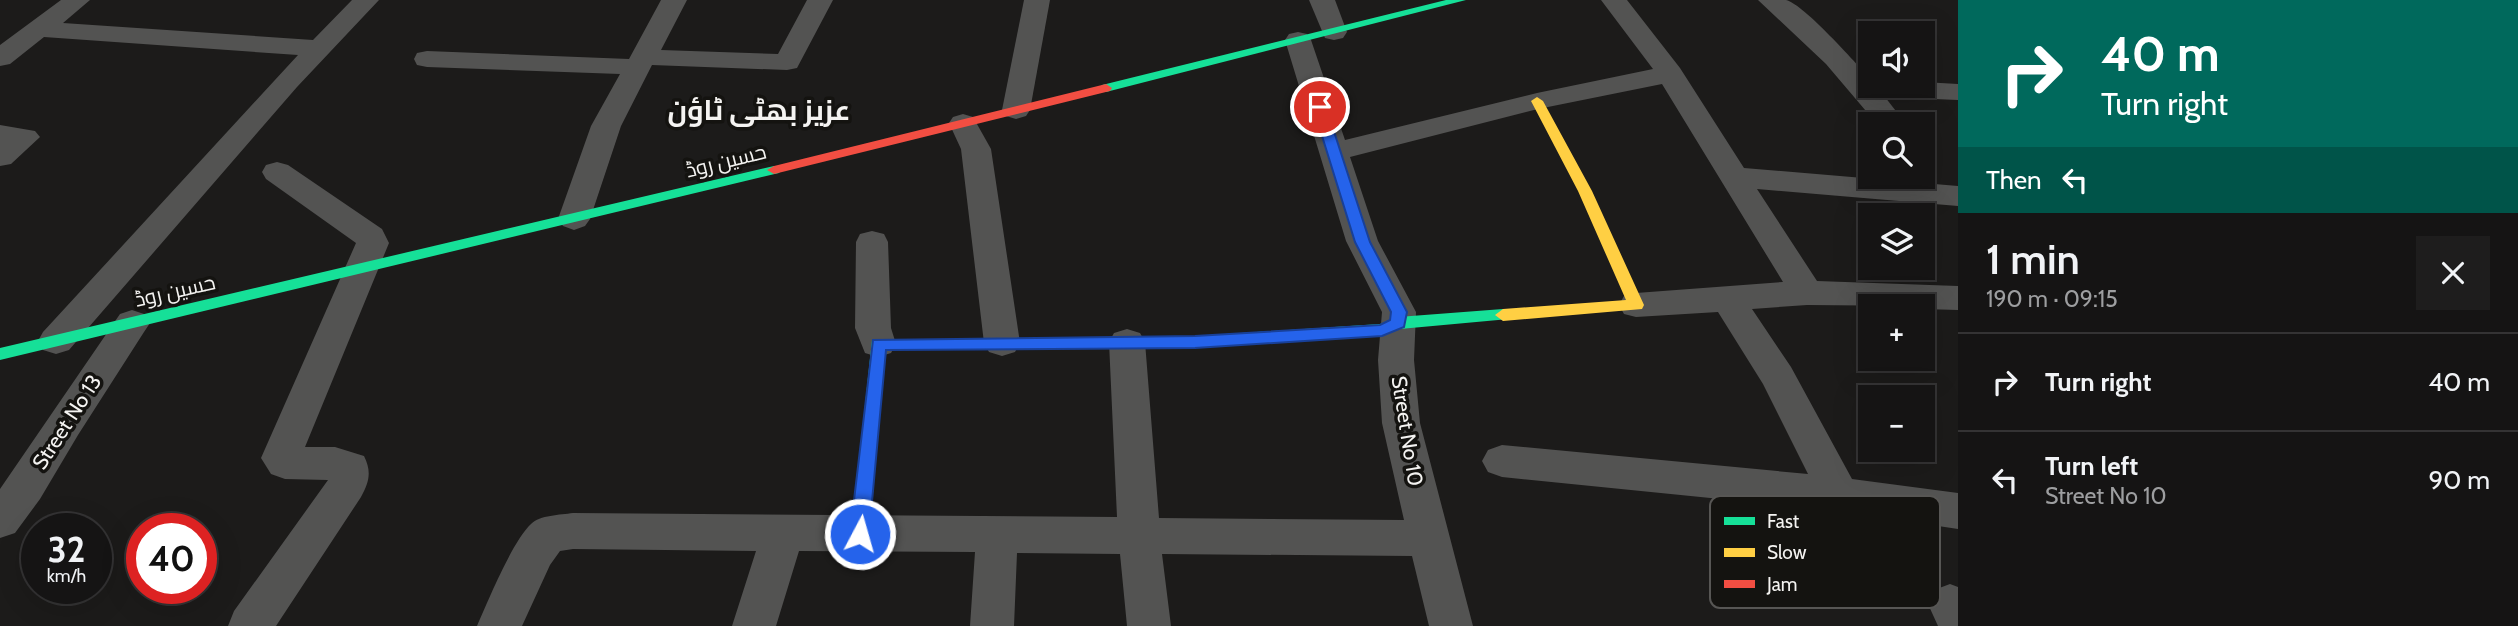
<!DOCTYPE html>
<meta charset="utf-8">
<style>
:root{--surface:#151414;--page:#1e1d1d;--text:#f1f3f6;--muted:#9d9ea0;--line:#343334}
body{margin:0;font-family:Cabin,Cairo,sans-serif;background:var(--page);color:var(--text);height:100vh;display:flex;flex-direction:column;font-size:26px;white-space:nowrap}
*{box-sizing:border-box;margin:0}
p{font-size:23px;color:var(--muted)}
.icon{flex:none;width:38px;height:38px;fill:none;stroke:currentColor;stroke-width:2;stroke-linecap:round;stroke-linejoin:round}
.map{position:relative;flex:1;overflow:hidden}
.panel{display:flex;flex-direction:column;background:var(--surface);width:560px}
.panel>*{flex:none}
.hud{background:#00695c;color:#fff;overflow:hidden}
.buttons{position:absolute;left:1858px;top:21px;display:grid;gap:14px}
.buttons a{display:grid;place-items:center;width:77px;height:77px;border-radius:0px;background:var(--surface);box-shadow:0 7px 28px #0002,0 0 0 2px var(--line);font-size:35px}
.speed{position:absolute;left:21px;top:513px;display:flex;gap:14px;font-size:35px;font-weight:700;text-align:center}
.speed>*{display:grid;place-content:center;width:91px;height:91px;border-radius:50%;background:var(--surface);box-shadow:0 7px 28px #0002,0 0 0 2px var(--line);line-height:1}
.speed small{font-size:18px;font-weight:400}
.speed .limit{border:10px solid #d22;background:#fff;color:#111}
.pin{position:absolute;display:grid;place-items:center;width:60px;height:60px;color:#fff;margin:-30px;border:4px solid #fff;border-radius:50%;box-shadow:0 2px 7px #0007}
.me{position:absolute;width:77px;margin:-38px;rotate:6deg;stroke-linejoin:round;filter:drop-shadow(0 0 5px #0008)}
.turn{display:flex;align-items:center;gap:24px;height:147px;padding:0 28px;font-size:32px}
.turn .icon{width:91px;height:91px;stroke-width:2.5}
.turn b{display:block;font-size:49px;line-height:60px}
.then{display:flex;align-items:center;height:66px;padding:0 28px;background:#0003;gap:14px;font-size:26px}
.round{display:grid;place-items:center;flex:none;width:74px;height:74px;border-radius:0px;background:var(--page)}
.head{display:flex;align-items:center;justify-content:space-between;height:119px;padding:0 28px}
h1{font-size:42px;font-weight:600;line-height:52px}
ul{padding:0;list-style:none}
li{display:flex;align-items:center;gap:21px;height:98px;padding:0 28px;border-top:2px solid var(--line)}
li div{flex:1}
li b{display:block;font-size:26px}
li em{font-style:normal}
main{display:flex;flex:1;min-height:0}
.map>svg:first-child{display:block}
</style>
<main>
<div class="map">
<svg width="1958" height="626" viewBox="0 0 1958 626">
<rect width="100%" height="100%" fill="#1c1b1a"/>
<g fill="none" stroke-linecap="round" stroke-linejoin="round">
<g fill="#535352" fill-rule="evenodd">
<polygon points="61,0 90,0 63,23 313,40 352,0 379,0 297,87 69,350 56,354 43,350 38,341 43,332 298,55 44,37 10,64 0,66 0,45"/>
<polygon points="661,0 687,0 661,50 778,54 807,0 833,0 797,68 787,70 652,65 621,126 590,219 585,226 574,230 563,226 558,219 591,126 620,74 427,67 417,65 414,59 417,53 427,51 629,59"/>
<polygon points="1024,0 1050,0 1030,110 1026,116 1016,119 1006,116 1002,110"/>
<polygon points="1309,0 1335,0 1347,32 1343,38 1334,40 1325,38"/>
<path d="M1601,0h26l53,68 64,100 214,18v20l-201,-17 60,92 141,5v24l-35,-1v-3l-116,-1 -55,4 39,58 61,112 106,14v36l-119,-18 -337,-34 -14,-5 -6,-11 6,-11 14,-5 306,29 -45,-90 -45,-72 -82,5 -12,-3 -5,-9 5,-9 12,-3 147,-11 -121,-198 -124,25 -188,48 28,84 38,71 -2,48 6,63 53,203h-44l-17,-70 -250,-2 9,72h-44l-7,-72 -103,-1 -3,73h-44l5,-74 -176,-1 -23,75h-44l24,-75 -183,-2 -13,2 -10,14 -28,61h-45c11,-25 35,-84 54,-102 9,-9 29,-9 42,-11l544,4 -8,-175 5,-9 13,-4 13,4 5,9 14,176 245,2 -22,-97 -4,-63 4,-48 -36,-71 -61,-201 4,-6 9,-2 9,2 4,6 34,100 192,-47 116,-24z"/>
<path d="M1758,0c9,0 20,0 28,0 19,5 69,63 85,79v7h52v-4l35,2v16l-73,-3 21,27h-29l-51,-60z"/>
<polygon points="963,114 973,117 991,149 1020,343 1015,352 1002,356 989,352 984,343 961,149 949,123 953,117"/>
<polygon points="0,125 35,131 40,137 11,164 0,166"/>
<path d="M277,162l11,3 94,64 7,14 -84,204h30l29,9c8,16 5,26 -3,41l-85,129h-48l6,-15 94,-131 -43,-1 -14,-5 -10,-16 95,-215 -90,-64 -4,-7 4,-7z"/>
<polygon points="872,231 884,234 888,242 891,328 896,344 891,353 878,357 865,353 855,328 856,242 860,234"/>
<polygon points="132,310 144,314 150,323 144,332 78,435 40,499 15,533 0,538 0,489 120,314"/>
<polygon points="1950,584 1958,587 1958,626 1938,626 1928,604 1934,590"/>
</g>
<g fill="#16e098" fill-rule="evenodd">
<polygon points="1446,0 1466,0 1106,92 1100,88 1102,85"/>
<polygon points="774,166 781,170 779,173 0,360 0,348"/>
<polygon points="1503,309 1511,315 1509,319 1400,329 1382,336 1195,348 886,350 869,534 867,540 860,542 853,540 851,534 872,340 1195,336 1380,324 1398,317"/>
</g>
<polygon fill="#ffcf43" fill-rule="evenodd" points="1537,97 1543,101 1592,191 1644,305 1642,309 1503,321 1495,315 1503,309 1626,300 1578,191 1531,101"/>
<polygon fill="#f24e42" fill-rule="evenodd" points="1106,84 1112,88 1110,91 774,174 767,170 774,166"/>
</g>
<polygon fill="#2563eb" stroke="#184099" stroke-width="2" points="1320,103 1326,107 1370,242 1407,312 1404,327 1382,336 1195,348 886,350 869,534 867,540 860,542 853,540 850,534 873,340 1195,336 1380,325 1390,320 1391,312 1355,242 1313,107"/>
<g text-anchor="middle" stroke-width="7" stroke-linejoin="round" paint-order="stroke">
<g font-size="21" fill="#f4f3f1" stroke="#141310">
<text transform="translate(726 161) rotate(-14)" y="7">حسین روڈ</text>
<text transform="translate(175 291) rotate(-13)" y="7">حسین روڈ</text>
<text transform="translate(67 422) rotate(-57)" y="7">Street No 13</text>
<text transform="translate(1407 431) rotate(81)" y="7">Street No 10</text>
</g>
<g font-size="28" font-weight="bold" fill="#f4f3f1" stroke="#141310">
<text x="759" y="120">عزیز بھٹی ٹاؤن</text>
</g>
</g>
<rect x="1710" y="496" width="230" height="112" rx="10" fill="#141310" stroke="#575654" stroke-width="2"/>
<rect x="1724" y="517" width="31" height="8" fill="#16e098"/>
<rect x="1724" y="548" width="31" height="9" fill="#ffcf43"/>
<rect x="1724" y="580" width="31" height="8" fill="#f24e42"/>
<g font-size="19" fill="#f4f3f1">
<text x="1767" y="528">Fast</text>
<text x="1767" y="559">Slow</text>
<text x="1767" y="591">Jam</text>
</g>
</svg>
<div class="buttons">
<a><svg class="icon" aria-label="sound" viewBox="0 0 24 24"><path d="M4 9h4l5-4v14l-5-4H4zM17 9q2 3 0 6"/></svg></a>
<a><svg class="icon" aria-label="search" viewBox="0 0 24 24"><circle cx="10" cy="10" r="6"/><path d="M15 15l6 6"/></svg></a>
<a><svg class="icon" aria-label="layers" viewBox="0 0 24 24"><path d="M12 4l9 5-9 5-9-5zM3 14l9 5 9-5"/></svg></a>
<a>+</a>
<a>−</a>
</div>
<div class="speed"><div>32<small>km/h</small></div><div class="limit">40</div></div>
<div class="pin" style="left:1320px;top:107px;background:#d93025"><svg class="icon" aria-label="arrive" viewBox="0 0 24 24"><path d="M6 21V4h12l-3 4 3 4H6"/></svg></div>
<svg class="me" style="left:860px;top:534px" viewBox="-20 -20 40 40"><circle r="17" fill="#2563eb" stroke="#fff" stroke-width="3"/><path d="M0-11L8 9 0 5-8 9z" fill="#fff"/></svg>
</div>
<section class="panel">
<div class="hud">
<div class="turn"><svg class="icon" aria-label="right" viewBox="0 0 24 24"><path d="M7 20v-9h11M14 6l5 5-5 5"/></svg><div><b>40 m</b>Turn right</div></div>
<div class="then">Then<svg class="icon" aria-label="left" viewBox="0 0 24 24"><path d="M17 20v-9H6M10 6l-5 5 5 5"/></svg></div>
</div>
<div class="head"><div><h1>1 min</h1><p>190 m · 09:15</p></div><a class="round"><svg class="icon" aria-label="close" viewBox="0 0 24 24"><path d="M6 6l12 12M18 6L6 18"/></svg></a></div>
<ul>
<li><svg class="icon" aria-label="right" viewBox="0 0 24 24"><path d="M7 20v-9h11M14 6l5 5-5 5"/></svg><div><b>Turn right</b></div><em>40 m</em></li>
<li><svg class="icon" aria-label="left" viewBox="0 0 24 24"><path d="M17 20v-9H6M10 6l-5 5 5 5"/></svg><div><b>Turn left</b><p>Street No 10</p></div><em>90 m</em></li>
</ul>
</section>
</main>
